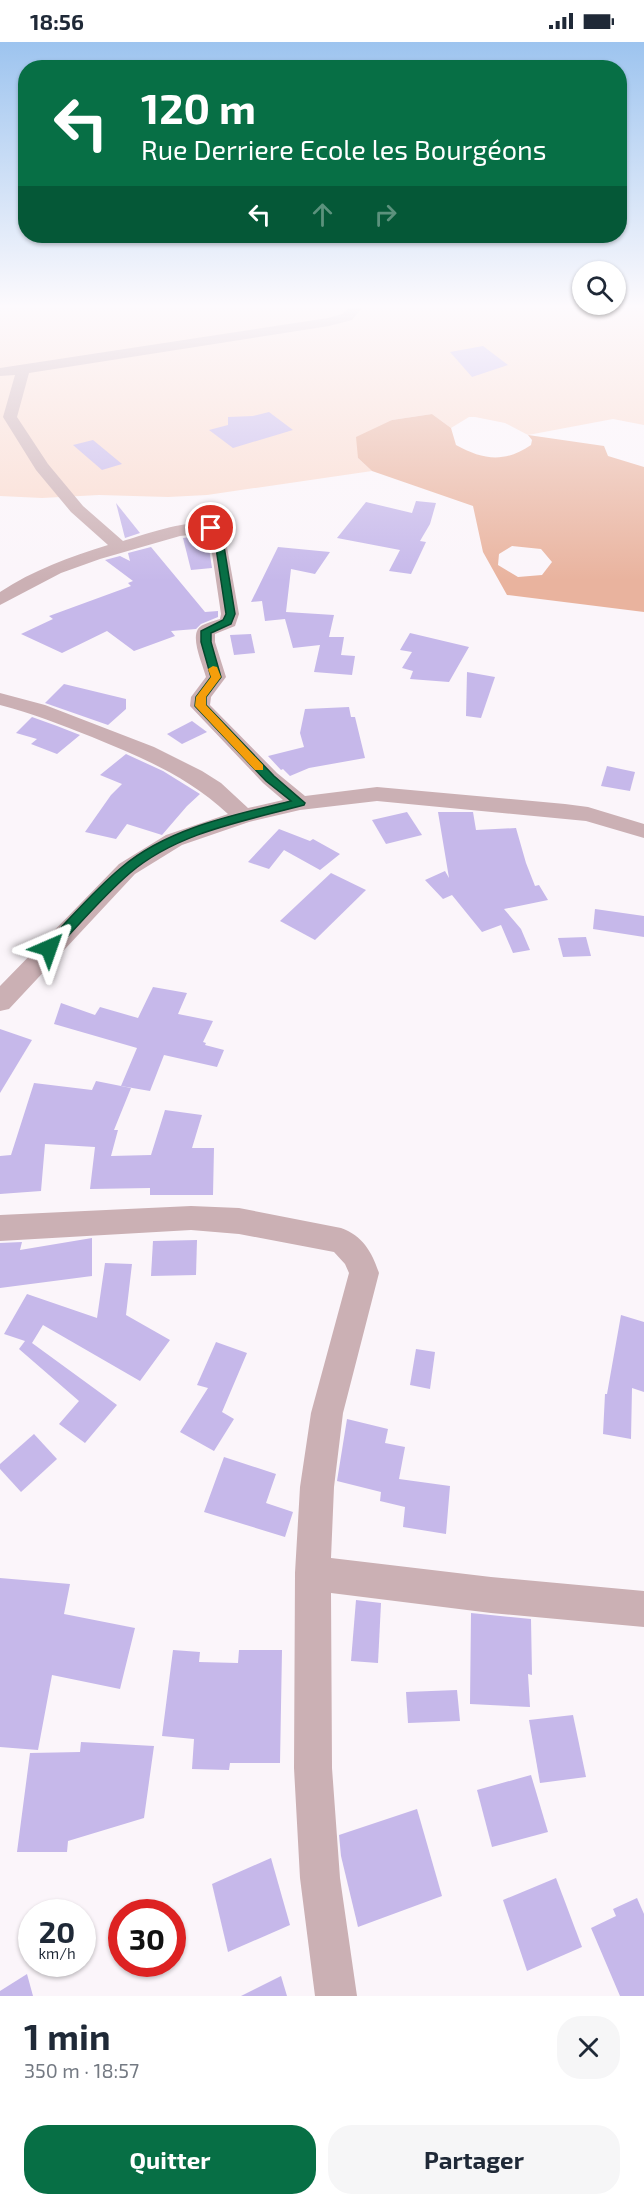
<!DOCTYPE html>
<html lang="fr">
<meta charset="utf-8">
<style>
:root{--surface:#fff;--page:#f6f6f7;--text:#1f2937;--muted:#747a83;--accent:#076f45}
body{margin:0;font-family:"Exo 2",sans-serif;background:var(--page);color:var(--text);height:100vh;display:flex;flex-direction:column;font-size:22px;white-space:nowrap}
*{box-sizing:border-box;margin:0}
p{font-size:20px;color:var(--muted)}
.icon{flex:none;width:33px;height:33px;fill:none;stroke:currentColor;stroke-width:2;stroke-linecap:round;stroke-linejoin:round}
.map{position:relative;height:1954px;overflow:hidden}
.side{display:flex;flex-direction:column;background:var(--surface);flex:1}
.side>*{flex:none}
.banner{position:absolute;left:18px;top:18px;width:609px;height:183px;border-radius:24px;box-shadow:0 2px 4px #0004;background:#076f45;color:#fff;overflow:hidden}
.tools{position:absolute;left:572px;top:219px;display:grid;gap:12px}
.tools a{display:grid;place-items:center;width:54px;height:54px;border-radius:50%;background:var(--surface);box-shadow:0 2px 4px #0004;font-size:30px}
.speed{position:absolute;left:18px;top:1857px;display:flex;gap:12px;font-size:30px;font-weight:700;text-align:center}
.speed>*{display:grid;place-content:center;width:78px;height:78px;border-radius:50%;background:var(--surface);box-shadow:0 2px 4px #0004;line-height:1}
.speed small{font-size:15px;font-weight:400}
.speed .limit{border:9px solid #d22;background:#fff;color:#111}
.pin{position:absolute;display:grid;place-items:center;width:51px;height:51px;color:#fff;margin:-26px;border:3px solid #fff;border-radius:50%;box-shadow:0 2px 6px #0007}
.me{position:absolute;width:66px;margin:-33px;rotate:43deg;stroke-linejoin:round;filter:drop-shadow(0 0 4px #0008)}
.turn{display:flex;align-items:center;gap:21px;height:126px;padding:0 24px;font-size:27px}
.turn .icon{width:78px;height:78px;stroke-width:2.5}
.turn b{display:block;font-size:42px;line-height:51px}
.lanes{display:flex;align-items:center;height:57px;padding:0 24px;background:#0003;justify-content:center;gap:30px;direction:ltr}
.lanes .off{opacity:.35}
.round{display:grid;place-items:center;flex:none;width:63px;height:63px;border-radius:24px;background:var(--page)}
.head{display:flex;align-items:center;justify-content:space-between;height:102px;padding:0 24px}
h1{font-size:36px;font-weight:700;line-height:45px}
.primary-button{display:flex;gap:12px;margin-top:auto;padding:12px 24px}
.primary-button a{flex:1;height:69px;border-radius:24px;background:var(--accent);color:#fff;font-size:24px;font-weight:700;line-height:69px;text-align:center}
.primary-button a+a{background:var(--page);color:var(--text)}
.status{display:flex;justify-content:space-between;align-items:center;height:42px;padding:0 30px;background:var(--surface);direction:ltr}
.status svg{height:16px;fill:currentColor}
.map>svg:first-child{display:block}
</style>
<div class="status"><b>18:56</b><svg viewBox="0 0 49 12"><path d="M0 12V9h3v3zM5 12V6h3v6zM10 12V3h3v9zM15 12V0h3v12zM26 1h20v11H26zM47 4h2v5h-2z"/></svg></div>
<div class="map">
<svg width="644" height="1954" viewBox="0 0 644 1954">
<rect width="100%" height="100%" fill="#fbf5fa"/>
<polygon fill="#fadbcf" points="0,266 644,266 644,383 613,377 528,393 505,381 475,375 469,375 451,386 432,372 392,378 358,416 372,429 207,453 168,455 99,453 42,456 0,454"/>
<path fill="#e9b39e" fill-rule="evenodd" d="M432,372l19,14 5,17c27,15 49,18 75,0l1,-5 -4,-5 76,11 4,10 36,11v145l-137,-17 -24,-43 -10,-46 -101,-35 -14,-13 -2,-21 36,-17zM512,504l29,3 11,13 -10,13 -24,2 -20,-12 1,-11z"/>
<g fill="#c6b8ea">
<polygon points="483,304 508,323 472,335 450,310"/>
<polygon points="269,370 293,388 233,406 209,388 228,383 228,375 253,374"/>
<polygon points="93,398 122,422 102,428 73,403"/>
<polygon points="416,459 436,461 430,482 420,499 426,500 411,532 389,529 400,508 337,496 366,460 412,471"/>
<polygon points="116,461 140,491 125,496"/>
<polygon points="207,493 212,526 191,528 183,496"/>
<polygon points="151,505 205,570 218,569 218,575 201,582 196,587 171,589 175,594 134,609 107,589 62,611 21,592 53,577 49,574 131,544 128,541 133,539 105,518 120,514 130,519 128,511"/>
<polygon points="278,505 330,510 315,532 291,527 286,570 334,573 329,595 344,595 341,613 355,614 352,633 314,630 320,603 293,606 285,577 265,579 262,559 251,560"/>
<polygon points="410,591 469,605 449,640 410,637 413,629 402,626 412,610 400,608"/>
<polygon points="251,592 255,611 234,613 230,593"/>
<polygon points="467,630 495,635 481,676 466,674"/>
<polygon points="64,642 126,657 126,667 108,683 45,661"/>
<polygon points="349,665 351,675 355,675 365,716 309,726 290,734 283,727 281,728 268,714 304,705 300,691 305,667"/>
<polygon points="32,675 57,684 80,693 57,712 31,702 37,697 16,691"/>
<polygon points="192,679 207,690 182,702 167,692"/>
<polygon points="126,712 163,729 200,752 187,764 162,793 127,782 116,797 85,790 111,753 122,742 100,733"/>
<polygon points="607,724 635,730 630,749 601,744"/>
<polygon points="407,770 422,793 386,802 372,778"/>
<polygon points="438,770 473,770 476,788 516,786 526,821 535,844 539,843 548,858 504,867 521,887 530,908 513,911 501,883 482,890 452,853 443,857 425,838 445,829 449,836"/>
<polygon points="279,787 310,799 313,797 340,812 320,828 284,808 269,827 248,820"/>
<polygon points="331,831 366,848 315,898 280,879"/>
<polygon points="595,867 644,874 644,895 593,887"/>
<polygon points="586,895 591,914 563,915 558,896"/>
<polygon points="153,945 187,951 178,972 213,979 203,1000 206,1001 205,1003 224,1008 217,1025 164,1013 150,1049 121,1044 137,1006 54,982 61,961 95,973 100,965 138,976"/>
<polygon points="0,987 32,998 0,1051"/>
<polygon points="96,1039 131,1046 114,1088 118,1088 111,1114 151,1113 165,1068 202,1073 192,1106 214,1106 213,1153 150,1153 150,1146 90,1147 95,1105 45,1102 41,1149 0,1152 0,1114 11,1113 34,1041 92,1048"/>
<polygon points="92,1196 92,1234 0,1246 0,1201 22,1200 20,1208"/>
<polygon points="197,1198 196,1233 151,1234 153,1199"/>
<polygon points="105,1221 132,1222 126,1273 170,1298 140,1339 43,1283 32,1301 117,1363 85,1401 59,1382 79,1359 19,1307 25,1299 4,1292 27,1252 97,1276"/>
<polygon points="621,1273 644,1280 644,1350 632,1346 631,1397 603,1392 605,1352 607,1352"/>
<polygon points="216,1300 247,1311 222,1370 234,1377 214,1409 180,1390 208,1346 197,1343"/>
<polygon points="416,1307 435,1310 430,1347 410,1343"/>
<polygon points="347,1377 388,1387 385,1401 405,1405 399,1437 450,1444 446,1492 403,1485 405,1465 380,1459 381,1450 337,1439"/>
<polygon points="34,1392 57,1417 21,1450 0,1427 0,1422"/>
<polygon points="224,1415 276,1432 266,1461 293,1470 285,1495 204,1470"/>
<polygon points="0,1536 70,1542 64,1572 135,1586 120,1647 52,1633 38,1708 0,1705"/>
<polygon points="356,1558 381,1561 378,1621 351,1619"/>
<polygon points="471,1571 531,1577 532,1633 528,1632 530,1665 470,1662"/>
<polygon points="173,1608 200,1610 199,1620 238,1621 239,1608 282,1608 280,1721 230,1721 229,1728 192,1727 194,1697 162,1694"/>
<polygon points="457,1648 460,1679 408,1681 406,1650"/>
<polygon points="573,1673 586,1735 540,1741 529,1678"/>
<polygon points="81,1700 154,1704 144,1776 68,1799 67,1810 17,1810 30,1711 80,1710"/>
<polygon points="531,1733 548,1790 492,1805 477,1748"/>
<polygon points="417,1767 442,1854 358,1885 341,1814 339,1793"/>
<polygon points="271,1816 290,1883 228,1910 212,1842"/>
<polygon points="556,1836 582,1905 527,1929 503,1858"/>
<polygon points="637,1856 644,1872 644,1954 620,1954 591,1886 616,1874 613,1867"/>
<polygon points="27,1932 33,1954 0,1954 0,1949"/>
<polygon points="281,1934 287,1954 241,1954"/>
</g>
<g fill="none" stroke-linecap="round" stroke-linejoin="round">
<g fill="#cbb0b4" fill-rule="evenodd">
<path d="M349,266h13l-10,12 -23,6 -300,47 -12,44 31,47 35,42 40,35c21,-6 86,-30 101,-11l15,84 -4,12 -20,8v8l11,35 -15,20 -1,8 67,68 28,23 72,-9 188,17 23,3 56,17v14l-58,-17 -209,-20 -77,9 -51,12 -67,23 -47,29 -126,135 -9,2v-25l119,-122 47,-29 62,-21c-41,-38 -85,-56 -136,-77 -31,-12 -60,-24 -92,-32v-12l45,12 109,42 48,24 19,12 27,25 35,-8 -20,-17 -73,-77 1,-9 15,-20c-3,-12 -15,-37 -8,-48 3,-5 16,-8 22,-10l1,-5 -12,-81 -29,3 -80,23 -39,14 -61,32v-13c33,-22 70,-35 108,-47l-37,-33 -35,-42 -33,-53 12,-42 -15,1v-8l328,-50 14,-4z"/>
<path d="M191,1164l48,2 102,20c22,8 31,24 38,45l-36,140 -9,74 -3,71 160,19 153,14v36l-153,-14 -160,-20 1,175 8,110 17,118h-42l-15,-118 -6,-110 1,-195 5,-86 11,-74 38,-140 -4,-9 -11,-12 -95,-18 -48,-4 -191,11v-26z"/>
</g>
</g>
<linearGradient id="sky" x2="0" y2="1"><stop stop-color="#9dc4ef"/><stop offset="0.49" stop-color="#fdfafd"/><stop offset="1" stop-color="#fdfafd" stop-opacity="0"/></linearGradient>
<rect width="644" height="539" fill="url(#sky)"/>
<path fill="#076f45" stroke="#05482d" stroke-width="1.5" d="M211,483l11,9 13,80 -4,10 -20,9v9l10,35 -15,20v8l68,71 31,27 -1,2c-59,16 -126,27 -174,68 -27,23 -51,52 -76,78h-10l-1,-3 1,-3c26,-26 50,-55 78,-78 46,-39 112,-52 169,-66l-25,-20 -71,-75 1,-9 15,-20 -10,-35v-11l22,-11 3,-6 -12,-79 -7,-7z"/>
<polygon fill="#f59e0b" points="213,624 217,625 221,635 206,655 206,663 263,723 263,728 255,728 195,664 196,655 211,635 208,627"/>
</svg>
<div class="tools">
<a><svg class="icon" aria-label="search" viewBox="0 0 24 24"><circle cx="10" cy="10" r="6"/><path d="M15 15l6 6"/></svg></a>
</div>
<div class="speed"><div>20<small>km/h</small></div><div class="limit">30</div></div>
<div class="pin" style="left:211px;top:486px;background:#d93025"><svg class="icon" aria-label="arrive" viewBox="0 0 24 24"><path d="M6 21V4h12l-3 4 3 4H6"/></svg></div>
<svg class="me" style="left:49px;top:906px" viewBox="-20 -20 40 40"><path d="M0-17L14 15 0 8-14 15z" fill="#076f45" stroke="#fff" stroke-width="4"/></svg>
<div class="banner">
<div class="turn"><svg class="icon" aria-label="left" viewBox="0 0 24 24"><path d="M17 20v-9H6M10 6l-5 5 5 5"/></svg><div><b>120 m</b>Rue Derriere Ecole les Bourgéons</div></div>
<div class="lanes"><svg class="icon" aria-label="left" viewBox="0 0 24 24"><path d="M17 20v-9H6M10 6l-5 5 5 5"/></svg><svg class="icon off" aria-label="ahead" viewBox="0 0 24 24"><path d="M12 20V5M6 11l6-6 6 6"/></svg><svg class="icon off" aria-label="right" viewBox="0 0 24 24"><path d="M7 20v-9h11M14 6l5 5-5 5"/></svg></div>
</div>
</div>
<section class="side">
<div class="head"><div><h1>1 min</h1><p>350 m · 18:57</p></div><a class="round"><svg class="icon" aria-label="close" viewBox="0 0 24 24"><path d="M6 6l12 12M18 6L6 18"/></svg></a></div>
<div class="primary-button"><a>Quitter</a><a>Partager</a></div>
</section>
